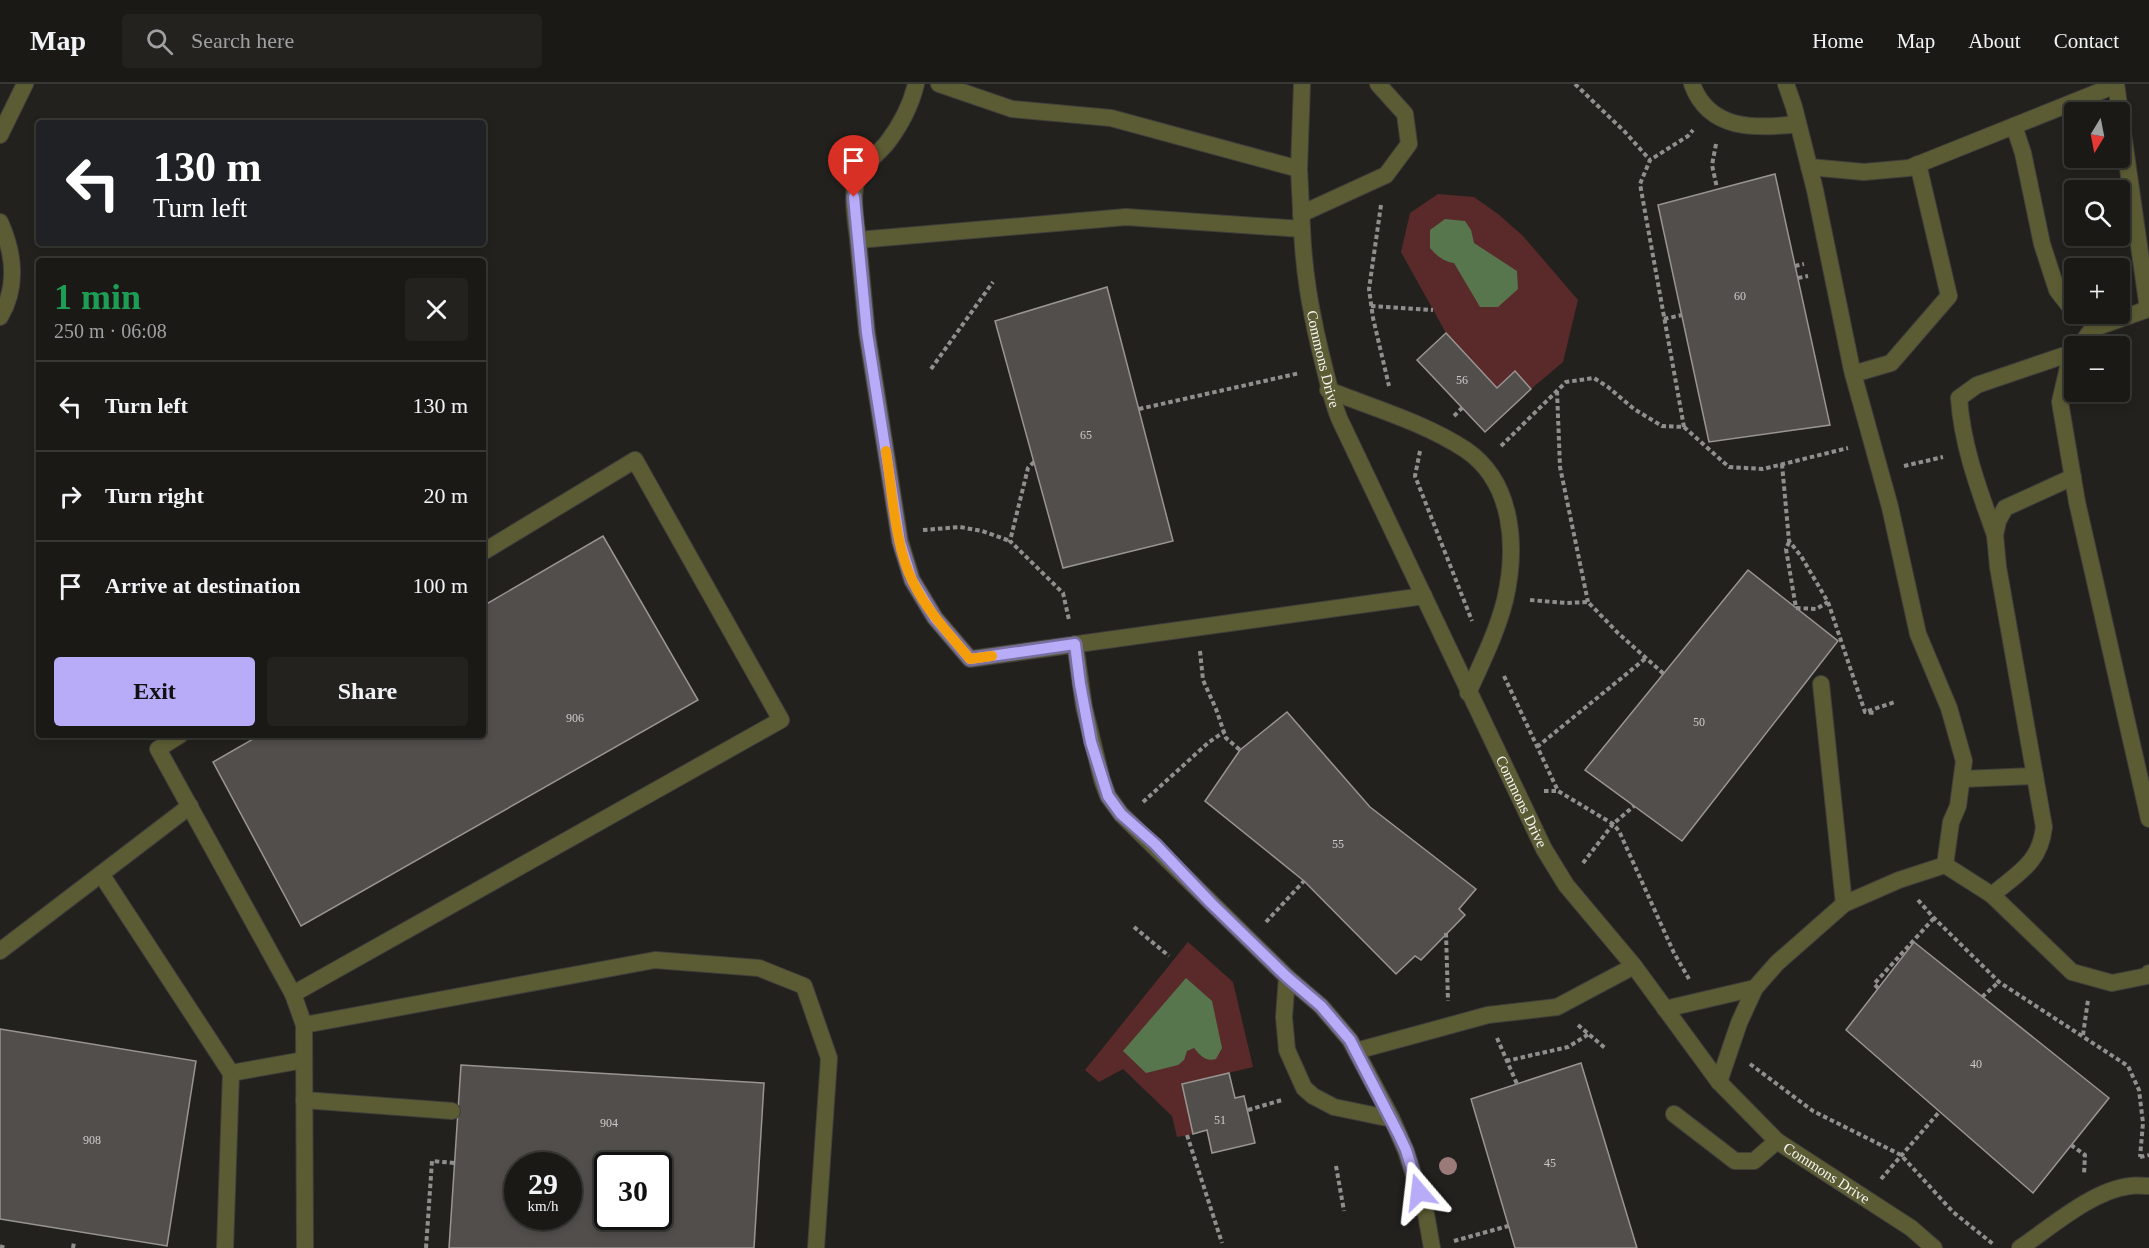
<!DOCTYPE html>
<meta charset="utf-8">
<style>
:root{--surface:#1a1916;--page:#23221f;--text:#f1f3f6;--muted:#9fa0a1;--line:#383835;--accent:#b8abf7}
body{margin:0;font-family:Georgia,serif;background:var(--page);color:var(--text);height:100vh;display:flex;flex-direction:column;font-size:22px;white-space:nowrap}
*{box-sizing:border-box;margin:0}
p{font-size:20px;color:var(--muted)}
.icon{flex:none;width:33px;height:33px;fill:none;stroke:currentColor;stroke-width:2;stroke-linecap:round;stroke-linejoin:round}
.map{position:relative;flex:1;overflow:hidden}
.panel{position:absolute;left:36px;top:174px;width:450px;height:480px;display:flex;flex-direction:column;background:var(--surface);border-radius:6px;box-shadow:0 3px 9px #0003,0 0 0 2px var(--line)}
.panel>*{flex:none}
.hud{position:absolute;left:36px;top:36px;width:450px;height:126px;border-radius:6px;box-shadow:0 3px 9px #0003,0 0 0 2px var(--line);background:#202124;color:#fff;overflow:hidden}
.needle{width:39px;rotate:190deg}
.tools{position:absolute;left:2064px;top:18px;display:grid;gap:12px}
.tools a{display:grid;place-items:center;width:66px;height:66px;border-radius:6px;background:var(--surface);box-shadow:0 3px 9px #0003,0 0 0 2px var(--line);font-size:30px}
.speed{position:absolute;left:504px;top:1068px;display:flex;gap:12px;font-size:30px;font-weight:700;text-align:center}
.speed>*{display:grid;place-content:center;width:78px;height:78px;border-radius:50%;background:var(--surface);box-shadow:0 3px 9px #0003,0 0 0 2px var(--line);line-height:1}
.speed small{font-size:15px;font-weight:400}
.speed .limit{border:3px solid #111;border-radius:9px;background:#fff;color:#111}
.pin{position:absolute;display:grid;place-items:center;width:51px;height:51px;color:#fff;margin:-62px -26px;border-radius:50% 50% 50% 0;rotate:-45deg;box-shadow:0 0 6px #0007}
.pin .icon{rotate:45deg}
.me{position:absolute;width:66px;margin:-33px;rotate:343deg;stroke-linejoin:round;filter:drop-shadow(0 0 4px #0008)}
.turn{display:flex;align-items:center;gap:21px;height:126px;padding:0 18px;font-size:27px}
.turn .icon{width:78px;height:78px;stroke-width:2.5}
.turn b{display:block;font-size:42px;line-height:51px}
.round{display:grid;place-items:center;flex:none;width:63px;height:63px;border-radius:6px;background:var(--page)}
.overview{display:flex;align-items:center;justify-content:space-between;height:102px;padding:0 18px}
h1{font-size:36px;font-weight:800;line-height:45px;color:#1e9e55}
.button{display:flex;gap:12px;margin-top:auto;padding:12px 18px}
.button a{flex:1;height:69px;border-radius:6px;background:var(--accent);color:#111;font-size:24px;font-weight:800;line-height:69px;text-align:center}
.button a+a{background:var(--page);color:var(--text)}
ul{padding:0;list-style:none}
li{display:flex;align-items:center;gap:18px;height:90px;padding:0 18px;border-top:2px solid var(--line)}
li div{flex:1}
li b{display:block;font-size:22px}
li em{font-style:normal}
header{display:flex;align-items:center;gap:36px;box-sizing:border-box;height:84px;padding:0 30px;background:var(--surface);border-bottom:2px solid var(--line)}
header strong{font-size:28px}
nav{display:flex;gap:33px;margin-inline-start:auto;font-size:21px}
.search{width:420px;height:54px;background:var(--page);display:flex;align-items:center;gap:15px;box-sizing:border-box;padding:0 21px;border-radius:6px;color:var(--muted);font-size:22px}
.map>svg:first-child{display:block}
</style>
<header>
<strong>Map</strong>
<div class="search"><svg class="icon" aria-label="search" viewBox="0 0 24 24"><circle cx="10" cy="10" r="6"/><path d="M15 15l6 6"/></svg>Search here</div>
<nav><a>Home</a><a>Map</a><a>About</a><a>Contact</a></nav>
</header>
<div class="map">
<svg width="2149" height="1164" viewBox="0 0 2149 1164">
<rect width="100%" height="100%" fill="#23211e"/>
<g fill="#5a2a2b">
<polygon points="1438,110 1474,113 1498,130 1523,152 1578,216 1563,278 1531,305 1514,288 1497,304 1446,249 1401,168 1410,129"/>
<polygon points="1188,858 1233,898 1253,983 1182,1000 1193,1050 1177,1053 1172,1032 1123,985 1099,998 1085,986"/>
</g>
<g fill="#57764d">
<path d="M1445,135l20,2 6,9 3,13 43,28 1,18 -20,18h-18l-26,-44c-11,-2 -16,-6 -24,-15v-18z"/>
<path d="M1186,894l26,23 10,47 -6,11c-11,3 -16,-4 -22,-11l-7,3 -3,9 -6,5 -32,8 -23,-22z"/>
</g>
<g fill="#514e4c" stroke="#999593" stroke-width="1.5" fill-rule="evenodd">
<polygon points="1775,90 1830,341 1709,358 1658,121"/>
<polygon points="1107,203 1173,457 1063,484 995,237"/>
<polygon points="1446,249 1497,304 1515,287 1531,305 1485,348 1417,276"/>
<polygon points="603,452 698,616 301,842 213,678 260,651 483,651 483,522"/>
<polygon points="1748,486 1838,557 1682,757 1585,686"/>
<polygon points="1287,628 1370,723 1476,805 1459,825 1465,831 1421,876 1415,872 1396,890 1304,797 1205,717 1240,666"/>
<polygon points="1914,858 2109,1014 2033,1109 1846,946"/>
<polygon points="0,945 196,977 167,1162 0,1135"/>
<polygon points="1581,979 1637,1164 1515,1164 1471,1015"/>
<path d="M461,981l303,18 -10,165h-305zM518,1082h50v50h-50zM608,1082h50v50h-50z"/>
<polygon points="1229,989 1235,1014 1244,1012 1255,1059 1212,1069 1207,1046 1193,1050 1182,1000"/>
</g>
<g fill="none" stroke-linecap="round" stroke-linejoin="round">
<g stroke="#413f3c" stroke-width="18">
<g id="service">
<path d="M1692,0c17,47 64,45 106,40"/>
<polyline points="2014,42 2023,69 2042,160 2057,206 2074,228"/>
<polyline points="0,51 25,0"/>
<polyline points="1809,83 1864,88 1909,84 2116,1"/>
<polyline points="1301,130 1386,91 1409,60 1405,30 1378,0"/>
<path d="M0,138c14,31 18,65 0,95"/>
<polyline points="2080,262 2092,245 2148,225 2116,0"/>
<polyline points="2074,271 2069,279 2060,318 2077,418 2149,735"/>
<polyline points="1853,290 1891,279 1949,212 1918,80"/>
<path d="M1995,451c-16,-45 -33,-90 -36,-137l18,-13 97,-33"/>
<polyline points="1821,600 1844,820"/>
<polyline points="180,651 158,665 293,910 304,941 655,876 759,884 804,902 829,974 816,1164"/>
<polyline points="1962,695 2035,692"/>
<polyline points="190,722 101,790 231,989"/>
<polyline points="1945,781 1992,811 2072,888 2112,899 2147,892 2149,889"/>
<path d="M1992,811c26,-22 48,-32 52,-68l-46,-260 -3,-32 3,-14 7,-13 68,-31"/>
<polyline points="0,867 101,790"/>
<polyline points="293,910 781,636 635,376 483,468"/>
<polyline points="304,1016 452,1027"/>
<polyline points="1674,1030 1735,1077 1754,1077 1777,1057"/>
<polyline points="225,1164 231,989 304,976"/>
</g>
</g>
<g stroke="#413f3c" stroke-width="18">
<g id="minor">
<polyline points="939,0 1012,25 1111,34 1299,85"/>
<polyline points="1302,0 1299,85 1302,145 1126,133 858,156 867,249 900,457 912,496 935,534 970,575 1424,512"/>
<path id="s1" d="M1302,145c2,44 8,78 18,121 6,23 10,45 19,68l205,431 22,36 68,81 85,116 58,59 134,87 23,20"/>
<path d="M858,156c-2,-20 -7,-42 -1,-61 5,-14 21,-25 30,-36 13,-17 24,-38 29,-59"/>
<path d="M1328,306c46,18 97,33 138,60 48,33 51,98 39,150 -8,32 -23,62 -37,93"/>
<polyline points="1075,560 1084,623 1102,696 1108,712 1121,730 1287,893"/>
<polyline points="1665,925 1755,904"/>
<polyline points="304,941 305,1164"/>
<polyline points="1356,967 1488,931 1557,923 1634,882"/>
<polyline points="1719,998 1739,939 1755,904 1777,879 1844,820 1899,796 1945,781 1951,738 1958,722 1964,677 1949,624 1918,550 1890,423 1852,286 1815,106 1794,23 1786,0"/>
<polyline points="1392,1035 1334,1023 1313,1012 1304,1004 1287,966 1284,933 1287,893 1321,922 1350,956 1392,1035 1406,1067 1426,1130 1432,1164"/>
<path d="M2020,1164c31,-21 73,-58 110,-62 6,-1 13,0 19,0"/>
</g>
</g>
<g stroke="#918f8d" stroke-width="4" stroke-dasharray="4.5 3" stroke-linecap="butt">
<polyline points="1575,0 1625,48 1650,76"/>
<polyline points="1716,60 1712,81 1717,104"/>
<polyline points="1381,121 1369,205 1373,234 1389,302"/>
<polyline points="1795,182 1804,180"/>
<polyline points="1798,194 1808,192"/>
<polyline points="1371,222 1433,226"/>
<polyline points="1664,235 1682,231"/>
<polyline points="931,285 993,198"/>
<polyline points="1557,307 1560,383 1588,518"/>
<polyline points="1139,325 1300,289"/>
<polyline points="1454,332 1462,324"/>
<polyline points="1684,343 1640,100 1650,76 1688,52 1693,46"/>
<polyline points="1501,362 1566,298 1594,294 1608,303 1634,325 1662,342 1684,343 1729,383 1763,385 1848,364"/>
<polyline points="1420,367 1415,392 1472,537"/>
<polyline points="1034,378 1028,384 1010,457 1063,509 1069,536"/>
<polyline points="1782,380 1789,457 1801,472 1828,518 1865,628 1874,629"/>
<polyline points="1904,382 1943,373"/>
<polyline points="923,446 960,443 982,447 1010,457"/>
<polyline points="1789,458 1786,465 1796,524 1816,525 1828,518"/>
<polyline points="1530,516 1566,519 1588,518 1618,549 1664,590"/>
<polyline points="1200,567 1203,596 1216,625 1226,654 1240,666"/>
<polyline points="1504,592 1558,707 1613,740 1619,747 1674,869 1689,895"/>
<polyline points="1868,627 1895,618"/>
<polyline points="1537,663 1646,574"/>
<polyline points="1544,707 1558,707"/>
<polyline points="1143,718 1209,658 1224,648"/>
<polyline points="1583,779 1613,740 1634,722"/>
<polyline points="1918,816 1934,834 1999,898 2128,982 2139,1006 2143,1039 2140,1073"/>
<polyline points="1266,838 1304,797"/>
<polyline points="1134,843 1169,872"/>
<polyline points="1446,849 1448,917"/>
<polyline points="1878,904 1874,900 1934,834"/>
<polyline points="1982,913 1999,898"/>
<polyline points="1578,941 1605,964"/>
<polyline points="2083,951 2088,916"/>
<polyline points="1497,954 1517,1000"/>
<polyline points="1506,977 1568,963 1589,950"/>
<polyline points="1750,980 1813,1027 1901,1071 1953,1128 1993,1160"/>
<polyline points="1248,1026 1282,1016"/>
<polyline points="1187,1051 1222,1159"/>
<polyline points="2071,1061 2085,1071 2084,1090"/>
<polyline points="2140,1073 2149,1071"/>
<polyline points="1336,1082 1344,1127"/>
<polyline points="1881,1095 1940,1027"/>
<polyline points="1454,1157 1508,1142"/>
<polyline points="0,1162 5,1164"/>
<polyline points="73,1164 74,1158"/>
<polyline points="426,1164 432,1077 455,1079"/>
</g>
<use href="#service" stroke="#5c5c34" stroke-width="16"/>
<use href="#minor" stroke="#5c5c34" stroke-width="16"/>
</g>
<circle fill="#9a7b79" cx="1448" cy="1082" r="9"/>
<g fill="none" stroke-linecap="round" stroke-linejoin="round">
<g stroke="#786fa1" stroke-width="15">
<polyline id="route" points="854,113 867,249 900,458 912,496 935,534 970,575 1075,560 1080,600 1091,658 1108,712 1121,730 1155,760 1211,819 1287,893 1321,922 1350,956 1399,1051 1406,1066 1419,1108"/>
</g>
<use href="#route" stroke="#b8abf7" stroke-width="10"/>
<path stroke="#f59e0b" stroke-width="10" d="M886,367c6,39 9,96 27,131 14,29 36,52 57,77l22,-3"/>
</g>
<g text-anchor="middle" stroke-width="4.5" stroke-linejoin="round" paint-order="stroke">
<g font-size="12" fill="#cdcbc9">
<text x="1740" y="216">60</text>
<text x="1462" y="300">56</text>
<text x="1086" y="355">65</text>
<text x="575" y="638">906</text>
<text x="1699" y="642">50</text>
<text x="1338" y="764">55</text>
<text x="1976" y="984">40</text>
<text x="1220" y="1040">51</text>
<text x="609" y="1043">904</text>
<text x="92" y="1060">908</text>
<text x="1550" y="1083">45</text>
</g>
<g font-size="15" fill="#f6f5f3" stroke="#23211e">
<text dy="5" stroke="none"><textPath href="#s1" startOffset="132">Commons Drive</textPath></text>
<text dy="5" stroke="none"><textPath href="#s1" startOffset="618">Commons Drive</textPath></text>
<text dy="5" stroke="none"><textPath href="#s1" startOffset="1104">Commons Drive</textPath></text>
</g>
</g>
</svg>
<div class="tools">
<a><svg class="needle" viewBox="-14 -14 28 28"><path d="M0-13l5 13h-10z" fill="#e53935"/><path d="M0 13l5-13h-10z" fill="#9fa0a1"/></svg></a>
<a><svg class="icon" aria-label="search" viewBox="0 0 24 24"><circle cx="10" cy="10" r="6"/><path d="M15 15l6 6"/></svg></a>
<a>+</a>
<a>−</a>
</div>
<div class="speed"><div>29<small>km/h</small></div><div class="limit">30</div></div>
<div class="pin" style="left:854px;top:113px;background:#d93025"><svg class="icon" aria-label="arrive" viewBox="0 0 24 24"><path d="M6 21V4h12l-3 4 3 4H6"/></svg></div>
<svg class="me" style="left:1419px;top:1108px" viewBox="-20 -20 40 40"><path d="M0-17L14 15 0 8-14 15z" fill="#b8abf7" stroke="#fff" stroke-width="4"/></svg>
<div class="hud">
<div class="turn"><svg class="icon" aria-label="left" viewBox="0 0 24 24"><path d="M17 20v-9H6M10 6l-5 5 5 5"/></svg><div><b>130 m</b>Turn left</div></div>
</div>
<section class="panel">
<div class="overview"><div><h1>1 min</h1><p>250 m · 06:08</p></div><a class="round"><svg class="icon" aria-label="close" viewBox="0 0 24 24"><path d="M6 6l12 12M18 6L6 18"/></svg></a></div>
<ul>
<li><svg class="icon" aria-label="left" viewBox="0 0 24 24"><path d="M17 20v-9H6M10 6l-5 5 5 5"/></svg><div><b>Turn left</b></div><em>130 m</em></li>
<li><svg class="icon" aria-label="right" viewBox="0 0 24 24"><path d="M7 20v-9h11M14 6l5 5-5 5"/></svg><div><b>Turn right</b></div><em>20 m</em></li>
<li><svg class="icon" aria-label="arrive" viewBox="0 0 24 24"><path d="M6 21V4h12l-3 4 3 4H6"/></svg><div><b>Arrive at destination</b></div><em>100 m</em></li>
</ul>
<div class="button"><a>Exit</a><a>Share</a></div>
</section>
</div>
